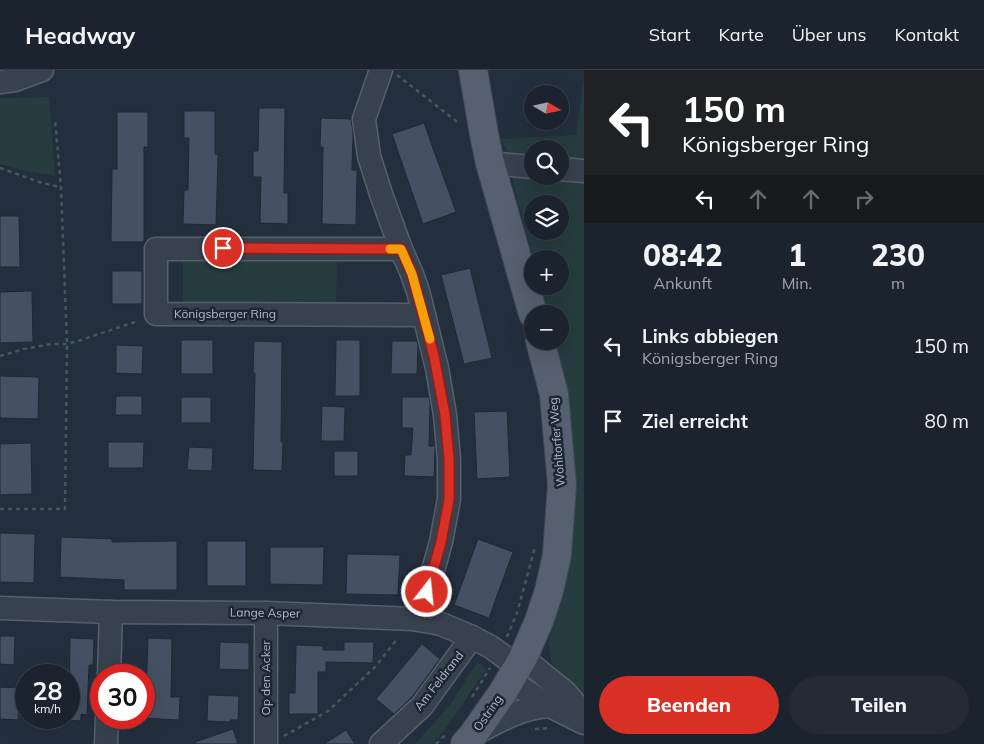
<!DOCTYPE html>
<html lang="de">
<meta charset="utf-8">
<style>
:root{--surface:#1b232e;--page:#242b36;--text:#f1f3f6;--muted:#a0a4aa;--line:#39404a;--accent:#d93025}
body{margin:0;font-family:Mulish,sans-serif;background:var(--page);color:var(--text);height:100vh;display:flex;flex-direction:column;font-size:19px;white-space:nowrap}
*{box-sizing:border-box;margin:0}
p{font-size:16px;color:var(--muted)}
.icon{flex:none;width:28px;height:28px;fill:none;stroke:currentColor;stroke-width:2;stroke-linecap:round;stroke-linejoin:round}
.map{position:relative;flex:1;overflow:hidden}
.details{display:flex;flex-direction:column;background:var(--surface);width:400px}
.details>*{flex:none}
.hud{background:#202124;color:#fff;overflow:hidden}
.needle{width:32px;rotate:99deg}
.fabs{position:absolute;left:524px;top:15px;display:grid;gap:10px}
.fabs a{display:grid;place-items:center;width:45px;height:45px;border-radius:50%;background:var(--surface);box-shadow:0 5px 20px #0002,0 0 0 1px var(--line);font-size:25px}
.speed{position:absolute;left:15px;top:594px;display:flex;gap:10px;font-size:25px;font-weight:700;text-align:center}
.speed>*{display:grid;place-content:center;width:65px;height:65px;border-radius:50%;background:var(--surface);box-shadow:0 5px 20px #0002,0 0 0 1px var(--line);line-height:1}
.speed small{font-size:12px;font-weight:400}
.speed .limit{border:8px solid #d22;background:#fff;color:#111}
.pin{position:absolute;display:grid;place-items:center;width:42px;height:42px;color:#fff;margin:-21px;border:2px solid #fff;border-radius:50%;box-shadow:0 1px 5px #0007}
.me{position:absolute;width:55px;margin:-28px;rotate:16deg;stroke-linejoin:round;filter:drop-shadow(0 0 4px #0008)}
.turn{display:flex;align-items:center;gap:18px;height:105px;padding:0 15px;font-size:22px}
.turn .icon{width:65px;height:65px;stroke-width:2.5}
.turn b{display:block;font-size:35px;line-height:42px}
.lanes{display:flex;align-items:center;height:48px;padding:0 15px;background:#0003;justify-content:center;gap:25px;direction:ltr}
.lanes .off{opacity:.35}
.eta{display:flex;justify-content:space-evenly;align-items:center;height:85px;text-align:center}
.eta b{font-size:30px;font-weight:800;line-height:35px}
.cta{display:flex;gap:10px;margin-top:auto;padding:10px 15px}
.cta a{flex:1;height:58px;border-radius:30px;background:var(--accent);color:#fff;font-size:20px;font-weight:800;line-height:58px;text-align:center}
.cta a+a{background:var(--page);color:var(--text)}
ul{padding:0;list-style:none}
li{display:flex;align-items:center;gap:15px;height:75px;padding:0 15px}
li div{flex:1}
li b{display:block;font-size:19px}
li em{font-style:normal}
header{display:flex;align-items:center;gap:30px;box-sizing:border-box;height:70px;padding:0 25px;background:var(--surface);border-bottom:1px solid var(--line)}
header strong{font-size:24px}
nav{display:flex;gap:28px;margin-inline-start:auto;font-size:18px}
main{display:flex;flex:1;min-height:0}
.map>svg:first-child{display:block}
</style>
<header>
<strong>Headway</strong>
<nav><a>Start</a><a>Karte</a><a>Über uns</a><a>Kontakt</a></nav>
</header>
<main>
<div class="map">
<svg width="584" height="674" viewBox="0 0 584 674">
<rect width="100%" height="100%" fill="#242f3e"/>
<g fill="#263c3f" fill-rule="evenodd">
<path d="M584,7v618l-32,-32 -4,-20 23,-86 5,-72 -12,-105 -10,-39h6v-27h-13l-7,-28h20v-27h-27l-20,-78 -7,-32 -5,-10 75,-4zM532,79h28v27h-28zM532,134h28v27h-28z"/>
<polygon points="49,27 55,106 26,101 0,94 0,28"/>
<polygon points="183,186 337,186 336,235 183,236"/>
<polygon points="478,591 486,600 445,659 432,674 415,674 450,635"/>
</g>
<g fill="#455162" stroke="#1f2835">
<polygon points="259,38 285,38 284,123 288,123 288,154 260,153 261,107 253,107 253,81 258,81"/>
<polygon points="184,41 215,41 215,84 218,85 216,155 183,154 184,120 188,120 189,68 184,68"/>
<polygon points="117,42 148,42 148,77 144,77 144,172 111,172 112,99 117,99"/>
<polygon points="321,48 351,49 353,63 352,100 357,100 356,155 322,154 323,77 320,77"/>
<polygon points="424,53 456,142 423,154 392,64"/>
<polygon points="0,146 19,146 20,197 0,197"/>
<polygon points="470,198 492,288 464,294 441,205"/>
<rect x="112" y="201" width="30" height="33"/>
<polygon points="32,221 33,272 0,273 0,222"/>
<rect x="181" y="270" width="32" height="34"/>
<polygon points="336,270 360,270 360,326 335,326"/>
<polygon points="254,271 282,272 281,372 283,372 282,401 253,400 255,303 253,303"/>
<polygon points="392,271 417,271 418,276 417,304 391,304"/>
<polygon points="116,275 143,276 142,304 116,303"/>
<polygon points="0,306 39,307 38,349 0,348"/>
<polygon points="116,326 142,326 142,345 115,345"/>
<rect x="181" y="327" width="30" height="26"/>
<polygon points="402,327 429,327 430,333 429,376 435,376 435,379 434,407 404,406 405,385 411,385 413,358 402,358"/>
<polygon points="322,336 345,337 344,371 321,371"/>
<polygon points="507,341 510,407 477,409 474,342"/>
<polygon points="108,372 144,372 143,398 108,398"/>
<polygon points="31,373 32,424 0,425 0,374"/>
<polygon points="189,377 213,378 212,401 187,400"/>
<rect x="334" y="381" width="24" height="25"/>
<polygon points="0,463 35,464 34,513 0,512"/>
<polygon points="61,467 112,469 112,472 177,471 177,520 124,520 124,510 60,507"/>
<polygon points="478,469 513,482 489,548 454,535"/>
<rect x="207" y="471" width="39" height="45"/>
<polygon points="270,477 324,477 323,515 270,514"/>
<polygon points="347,484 400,485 398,525 346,524"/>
<polygon points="0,566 15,566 14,595 0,594"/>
<polygon points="70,568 94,569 93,595 89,595 87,645 81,644 81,651 69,650"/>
<polygon points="148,568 172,569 171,627 180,627 179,650 144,648 144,625 146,625"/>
<polygon points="220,572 249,573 249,600 219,599"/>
<polygon points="344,572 374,572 373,593 326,592 326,602 318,602 318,644 289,644 289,623 295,623 296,575 323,576 323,580 344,580"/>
<polygon points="422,574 440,589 412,627 394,644 376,629"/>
<polygon points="0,617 20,618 18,650 0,649"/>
<polygon points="208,625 239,626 238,650 230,650 231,652 207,651"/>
<polygon points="233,659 238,674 196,674 195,672"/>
<polygon points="346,660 355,674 324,674"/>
</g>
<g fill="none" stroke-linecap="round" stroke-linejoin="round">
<g stroke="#565f6c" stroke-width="25">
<g id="minor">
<polyline points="381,0 364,49 369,86 381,124 401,179 412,204 418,221 437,298 445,345 449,389 449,429 441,472 427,522 413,549"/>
<polyline points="0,12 15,10 42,0"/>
<polyline points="490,93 532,97"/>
<polyline points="560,99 584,101"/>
<polyline points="401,179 156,179 156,244 424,245"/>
<polyline points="0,538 111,542 266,543 413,549 441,554 472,567 491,577 518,597"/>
<polyline points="523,588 565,622 584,644"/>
<polyline points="109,605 111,542"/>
<polyline points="510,611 550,636 584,653"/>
<path d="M473,665c24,-13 49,-28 77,-29"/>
<polyline points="106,674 107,648"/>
<polyline points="266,674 266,543"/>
<polyline points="381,674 422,636 472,567"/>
</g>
</g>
<g stroke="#414a57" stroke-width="30">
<g id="major">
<polyline points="473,0 484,64 490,93 533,244"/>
<polyline points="465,674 473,665 503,622 523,588 539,551 549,521 557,485 562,415 554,324 540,271"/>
</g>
</g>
<g stroke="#44595c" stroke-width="2.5" stroke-dasharray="4 4" stroke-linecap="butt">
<polyline points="397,5 460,54"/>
<polyline points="0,98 42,113 60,117"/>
<polyline points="0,286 24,279 51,274 67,274 81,270 138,251"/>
<polyline points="0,439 65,439 67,274 61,118 55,49"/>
<polyline points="507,567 517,543 535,477"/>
<polyline points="472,627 490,598"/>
<polyline points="535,659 550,658"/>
<polyline points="284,666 328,641 375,597 398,568"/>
<polyline points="436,674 446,664"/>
</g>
<use href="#minor" stroke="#38414e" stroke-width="22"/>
<use href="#major" stroke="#56606e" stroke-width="28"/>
</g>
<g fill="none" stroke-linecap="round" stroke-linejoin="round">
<g stroke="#8d1f18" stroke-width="12">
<polyline id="route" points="223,178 401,179 412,204 434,286 445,345 449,389 449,430 441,472 427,522"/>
</g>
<use href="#route" stroke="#d93025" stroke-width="9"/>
<polyline stroke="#f59e0b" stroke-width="9" points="390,179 401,179 412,204 430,269"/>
</g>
<g text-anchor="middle" stroke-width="5" stroke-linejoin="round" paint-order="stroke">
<g font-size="12" fill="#b4bcc9" stroke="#1d2633">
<text x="225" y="248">Königsberger Ring</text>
<text transform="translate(557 372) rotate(-95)" y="4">Wohltorfer Weg</text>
<text transform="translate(265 543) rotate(1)" y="4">Lange Asper</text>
<text transform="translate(266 608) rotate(-90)" y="4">Op den Acker</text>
<text transform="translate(439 611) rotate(-52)" y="4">Am Feldrand</text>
<text transform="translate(488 643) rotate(-55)" y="4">Ostring</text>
</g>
</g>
</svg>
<div class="fabs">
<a><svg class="needle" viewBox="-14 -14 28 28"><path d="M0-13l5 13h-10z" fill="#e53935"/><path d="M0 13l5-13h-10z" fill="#a0a4aa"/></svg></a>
<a><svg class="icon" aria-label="search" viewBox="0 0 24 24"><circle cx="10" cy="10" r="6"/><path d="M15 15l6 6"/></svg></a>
<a><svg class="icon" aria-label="layers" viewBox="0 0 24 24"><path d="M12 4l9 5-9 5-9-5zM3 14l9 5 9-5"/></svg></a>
<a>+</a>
<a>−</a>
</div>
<div class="speed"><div>28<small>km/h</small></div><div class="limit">30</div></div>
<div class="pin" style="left:223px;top:178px;background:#d93025"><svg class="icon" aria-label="arrive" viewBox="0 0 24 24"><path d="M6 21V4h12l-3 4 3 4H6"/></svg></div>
<svg class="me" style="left:427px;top:522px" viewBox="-20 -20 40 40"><circle r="17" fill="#d93025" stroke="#fff" stroke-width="3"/><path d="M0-11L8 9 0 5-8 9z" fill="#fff"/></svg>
</div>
<section class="details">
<div class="hud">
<div class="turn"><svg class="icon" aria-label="left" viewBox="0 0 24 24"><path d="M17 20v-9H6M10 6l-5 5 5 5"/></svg><div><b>150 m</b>Königsberger Ring</div></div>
<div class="lanes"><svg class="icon" aria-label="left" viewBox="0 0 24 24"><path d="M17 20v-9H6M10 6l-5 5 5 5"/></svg><svg class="icon off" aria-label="ahead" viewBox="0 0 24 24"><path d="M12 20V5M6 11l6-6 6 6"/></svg><svg class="icon off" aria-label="ahead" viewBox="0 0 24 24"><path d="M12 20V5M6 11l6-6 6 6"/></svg><svg class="icon off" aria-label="right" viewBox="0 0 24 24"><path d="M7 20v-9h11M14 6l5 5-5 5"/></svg></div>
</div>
<div class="eta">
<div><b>08:42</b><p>Ankunft</p></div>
<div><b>1</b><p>Min.</p></div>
<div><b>230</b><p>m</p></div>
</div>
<ul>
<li><svg class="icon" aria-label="left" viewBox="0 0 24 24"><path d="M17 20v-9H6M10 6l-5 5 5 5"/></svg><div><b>Links abbiegen</b><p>Königsberger Ring</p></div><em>150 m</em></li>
<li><svg class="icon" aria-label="arrive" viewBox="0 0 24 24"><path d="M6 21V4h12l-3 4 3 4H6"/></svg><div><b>Ziel erreicht</b></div><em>80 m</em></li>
</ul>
<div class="cta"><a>Beenden</a><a>Teilen</a></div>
</section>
</main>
